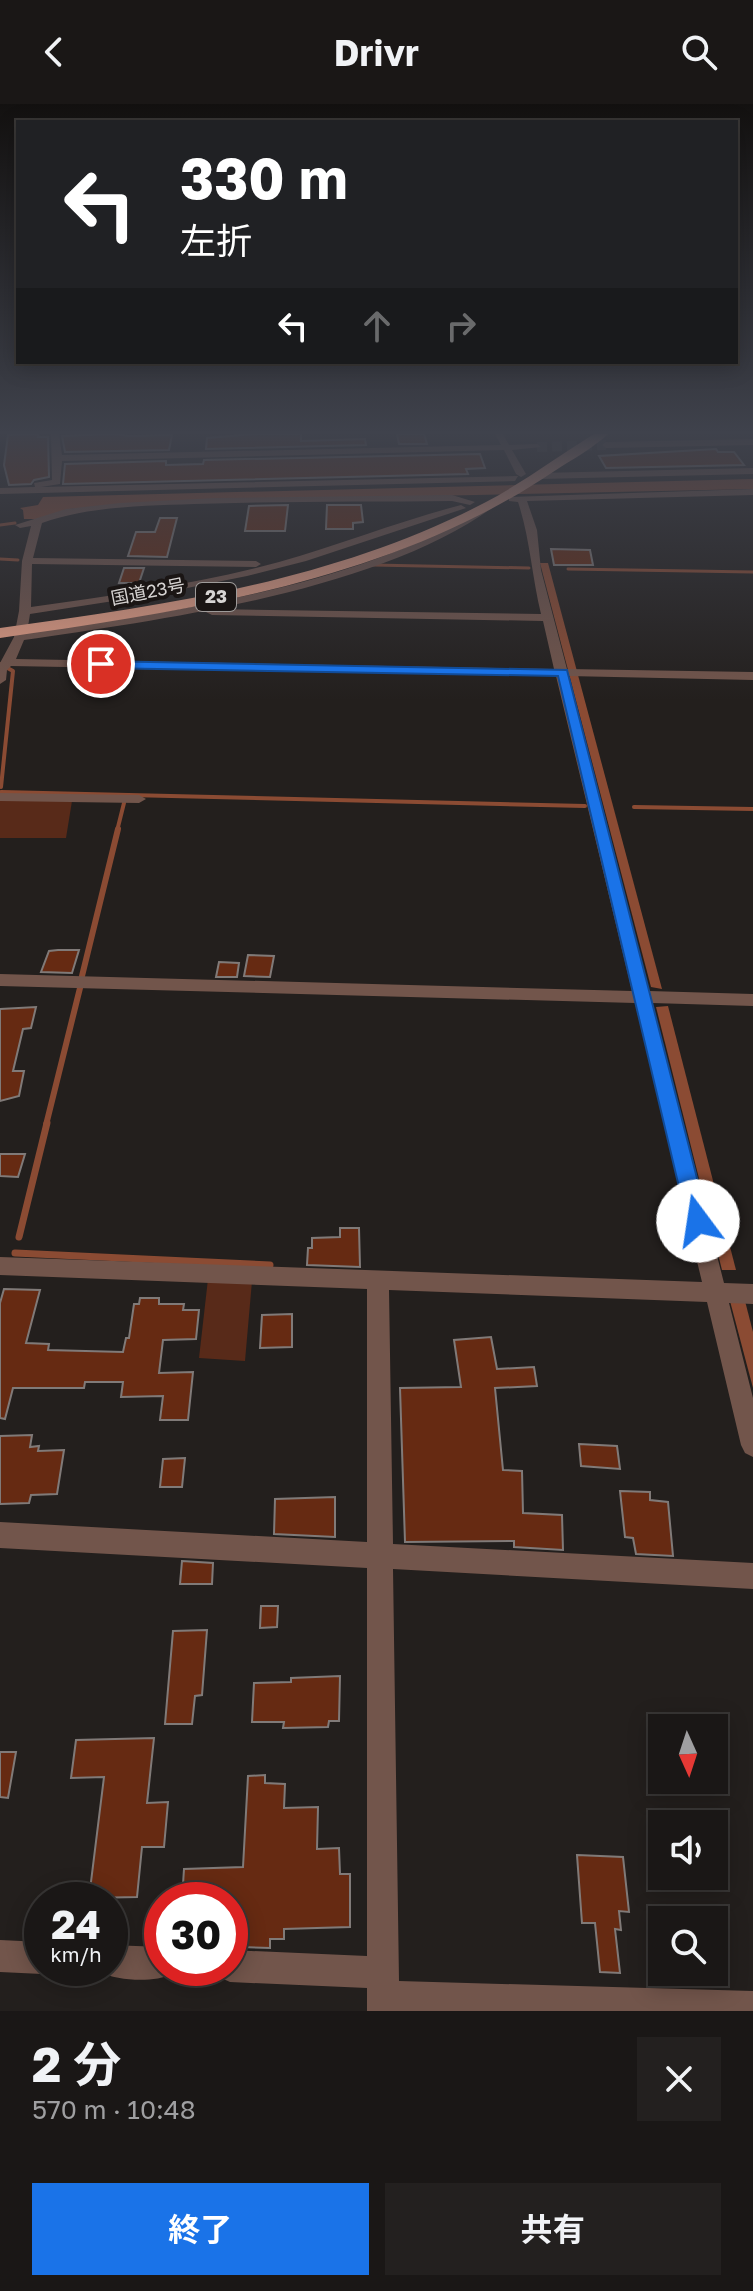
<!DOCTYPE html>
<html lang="ja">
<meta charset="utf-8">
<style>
:root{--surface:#1a1716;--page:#23201f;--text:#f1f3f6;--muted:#9f9fa1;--line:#383635;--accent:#1a73e8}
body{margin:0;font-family:"Golos Text","Noto Sans JP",sans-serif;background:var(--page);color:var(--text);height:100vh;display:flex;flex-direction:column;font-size:30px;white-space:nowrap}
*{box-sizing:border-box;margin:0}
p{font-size:26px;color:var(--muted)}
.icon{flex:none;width:44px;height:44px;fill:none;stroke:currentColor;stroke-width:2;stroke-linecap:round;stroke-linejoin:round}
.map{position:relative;height:1907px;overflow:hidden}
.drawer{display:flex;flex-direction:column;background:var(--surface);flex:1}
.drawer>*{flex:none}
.top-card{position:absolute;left:16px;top:16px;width:722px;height:244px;border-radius:0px;box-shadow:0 4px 20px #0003,0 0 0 2px var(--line);background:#202124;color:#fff;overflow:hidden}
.needle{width:52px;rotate:177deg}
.buttons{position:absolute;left:648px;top:1610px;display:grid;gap:16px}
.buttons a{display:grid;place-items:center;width:80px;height:80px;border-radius:0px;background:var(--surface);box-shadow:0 4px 20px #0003,0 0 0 2px var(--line);font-size:40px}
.speed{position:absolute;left:24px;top:1778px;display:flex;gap:16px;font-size:40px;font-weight:700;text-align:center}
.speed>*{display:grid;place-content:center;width:104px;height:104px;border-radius:50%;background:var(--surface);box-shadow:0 4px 20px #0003,0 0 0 2px var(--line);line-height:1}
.speed small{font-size:20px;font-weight:400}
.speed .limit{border:12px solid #d22;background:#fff;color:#111}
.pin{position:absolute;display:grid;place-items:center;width:68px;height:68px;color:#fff;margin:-34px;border:4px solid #fff;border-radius:50%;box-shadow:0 2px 8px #0007}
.me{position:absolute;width:88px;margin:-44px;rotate:346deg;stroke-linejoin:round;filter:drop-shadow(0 0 6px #0008)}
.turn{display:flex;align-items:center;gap:28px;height:168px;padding:0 32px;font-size:36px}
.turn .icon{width:104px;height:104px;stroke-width:2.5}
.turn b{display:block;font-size:56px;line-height:68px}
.lanes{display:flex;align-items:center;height:76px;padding:0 32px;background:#0003;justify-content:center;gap:40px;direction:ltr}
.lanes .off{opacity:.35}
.round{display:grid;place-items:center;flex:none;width:84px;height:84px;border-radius:0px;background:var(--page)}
.headline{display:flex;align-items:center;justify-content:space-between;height:136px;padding:0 32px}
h1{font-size:48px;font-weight:700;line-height:60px}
.cta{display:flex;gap:16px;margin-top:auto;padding:16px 32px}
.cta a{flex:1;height:92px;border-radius:0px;background:var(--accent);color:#fff;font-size:32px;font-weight:700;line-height:92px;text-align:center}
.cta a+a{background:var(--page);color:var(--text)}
header{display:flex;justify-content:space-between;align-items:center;height:104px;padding:0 32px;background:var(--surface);font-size:36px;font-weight:700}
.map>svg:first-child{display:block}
</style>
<header><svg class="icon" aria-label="back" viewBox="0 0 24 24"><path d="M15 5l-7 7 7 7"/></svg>Drivr<svg class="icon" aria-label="search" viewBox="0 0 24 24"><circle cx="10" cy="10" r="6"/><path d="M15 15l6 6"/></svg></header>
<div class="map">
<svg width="753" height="1907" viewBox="0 0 753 1907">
<rect width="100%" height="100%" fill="#231f1d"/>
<g fill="#582a19">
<polygon points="0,696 72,697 66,734 0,734"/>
<polygon points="208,1175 252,1177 245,1257 199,1254"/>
</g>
<g fill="#8b4b33">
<polygon points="753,375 753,385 190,397 70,405 42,415 24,415 23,406 20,404 38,401 43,393"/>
<polygon points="540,459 548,459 662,885 651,883"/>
<polygon points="668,902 736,1166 722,1166 656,903"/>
<polygon points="730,1197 745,1197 753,1228 753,1284"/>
</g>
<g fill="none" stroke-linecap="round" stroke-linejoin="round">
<g stroke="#8b4b33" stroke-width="3">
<polyline points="0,421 15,419"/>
<polyline points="0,455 18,456"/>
<polyline points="373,461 529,464"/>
<polyline points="568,465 753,468"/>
</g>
<g stroke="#8b4b33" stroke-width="4">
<polyline points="0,560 13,567 1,683"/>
<polyline points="1,688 585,702"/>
<polyline points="634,703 753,705"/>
<polyline points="117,727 124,699"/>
</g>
<g stroke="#8b4b33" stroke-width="6">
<polyline points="82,872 118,725"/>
<polyline points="46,1021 80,884"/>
</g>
<g stroke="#8b4b33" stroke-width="7">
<polyline points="19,1133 47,1019"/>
<polyline points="15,1149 270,1161"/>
</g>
</g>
<g fill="#662a12" stroke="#807a78" stroke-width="2">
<polygon points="38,330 38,333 48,333 49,373 34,376 31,380 9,381 4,361 8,331"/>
<polygon points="114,330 130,332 172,331 169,346 65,348 62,332"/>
<polygon points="254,330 301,330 301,337 365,335 366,341 206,345 207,334"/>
<polygon points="397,330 424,330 427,340 399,340"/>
<polygon points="716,345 718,348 734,348 744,361 606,364 599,352"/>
<polygon points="480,350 485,364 466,365 468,370 63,380 65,360 166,357 166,361 203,360 204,356"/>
<polygon points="288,401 285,427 245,427 249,402"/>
<polygon points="327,401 361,401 363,418 353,419 353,425 326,425"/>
<polygon points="160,414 177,414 167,453 128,452 136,428 155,428"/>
<polygon points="551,445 590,446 593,461 554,461"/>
<polygon points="124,464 144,464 139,479 119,479"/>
<polygon points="58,846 79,846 72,869 41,868 49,847"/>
<polygon points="248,851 274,852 270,873 244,872"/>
<polygon points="219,858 239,859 237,873 216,873"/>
<polygon points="36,903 31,924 23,925 13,967 24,967 19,992 0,997 0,905"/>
<polygon points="0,1050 25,1050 18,1073 0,1072"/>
<polygon points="340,1124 359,1124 360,1163 307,1161 308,1144 312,1144 312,1134 340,1133"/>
<polygon points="4,1185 40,1186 26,1239 49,1240 48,1246 123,1248 126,1234 129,1234 134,1200 139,1200 140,1194 159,1194 159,1200 184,1200 183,1206 199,1206 196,1235 163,1236 159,1269 193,1268 188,1316 160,1316 163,1292 121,1293 123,1278 85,1278 84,1284 13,1284 5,1315 0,1314 0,1199"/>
<polygon points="292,1210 292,1243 260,1244 262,1211"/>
<polygon points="491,1233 497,1265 534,1263 537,1282 495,1284 503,1366 522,1367 523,1409 562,1411 563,1446 514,1443 514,1437 405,1438 400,1284 461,1283 454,1236"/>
<polygon points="32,1331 30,1343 39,1342 38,1347 64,1346 57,1390 31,1391 29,1399 0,1400 0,1332"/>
<polygon points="579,1340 617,1342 620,1365 581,1362"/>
<polygon points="185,1354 182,1383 160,1383 163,1355"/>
<polygon points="620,1387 650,1388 650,1396 668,1398 673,1452 636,1450 633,1434 625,1433"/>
<polygon points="335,1393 335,1433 274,1430 275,1395"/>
<polygon points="182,1457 213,1459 212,1480 180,1480"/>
<polygon points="261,1502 278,1502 277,1523 260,1524"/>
<polygon points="207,1526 202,1591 195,1592 192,1620 165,1620 173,1527"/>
<polygon points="340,1572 339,1617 329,1617 328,1623 283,1624 284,1618 252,1618 254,1579 291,1578 291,1574"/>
<polygon points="154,1634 147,1699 168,1698 164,1743 142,1743 137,1793 89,1794 104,1673 71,1674 76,1636"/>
<polygon points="0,1648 16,1648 8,1694 0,1693"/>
<polygon points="265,1671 265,1679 285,1680 284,1704 318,1703 317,1745 339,1744 340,1770 350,1770 350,1823 284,1825 284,1835 270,1835 270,1844 241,1843 241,1837 233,1837 235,1796 182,1796 184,1765 243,1763 248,1672"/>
<polygon points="577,1751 623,1753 629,1808 619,1807 621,1826 615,1825 620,1869 600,1868 595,1819 582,1819"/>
</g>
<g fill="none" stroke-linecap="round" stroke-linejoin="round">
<polyline stroke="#3e3a38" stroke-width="10" stroke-dasharray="10 5" stroke-linecap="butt" points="537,343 606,341"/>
<g fill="#72554b" fill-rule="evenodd">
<polygon points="51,330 59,330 62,351 501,341 495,330 503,330 509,341 537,340 541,343 512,346 526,370 521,373 516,370 504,346 62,357 60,380 41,383 518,372 515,377 0,390 0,384 35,383 34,379 52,376"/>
<polygon points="753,335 753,341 606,344 602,341 606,338"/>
<polygon points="753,364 753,370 539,375 534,372 539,369"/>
<path d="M753,385v6l-226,6 10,29 4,40 26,99 186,3v8l-185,-4 81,315 104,3v12l-101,-3 72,280 29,1v20l-24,-1 24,95v59l-8,-4 -4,-8 -34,-143 -318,-12 4,254 360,19v26l-360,-20 6,412 354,10v20h-386v-23l-137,-6 -11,-5 -4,-9h15v-18l137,6v-388l-367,-20v-26l367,20v-253l-367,-14v-18l702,25 -67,-279 -635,-17v-12l632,17 -76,-315 -545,-10 -4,4 -1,10 -6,4v-21l14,-26 5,-26 3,-50 9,-35 -11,2 -5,-3 51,-16 54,-6 95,-5 237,-3 23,7 -5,3 -18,-4c-86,1 -172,0 -258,3 -51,2 -104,2 -152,19l-9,35 223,3 5,3 -5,3 -224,-3 -1,43c83,-12 167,-23 248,-45 61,-17 120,-41 182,-57l5,3 -160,53 -59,15 -95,19 -122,19 -3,19c140,-21 342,-47 459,-129h6v4c-116,83 -326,111 -468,132l-8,19 538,10 -11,-48 -331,-6 -6,-3 6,-3 329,5c-9,-37 -11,-76 -23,-112l-9,-1v-4z"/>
<polygon points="0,689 139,691 146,695 139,699 0,697"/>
<polygon points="0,1836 42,1838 42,1864 53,1865 42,1870 0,1868"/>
<path d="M110,1841l52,2v21h14l-3,6c-20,9 -54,7 -74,-2l-2,-4h13z"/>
</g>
<path fill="#e79f85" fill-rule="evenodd" d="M594,330h14c-16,15 -37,26 -55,38 -162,109 -364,139 -553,166v-10c165,-22 337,-48 486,-126 38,-20 72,-46 108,-68z"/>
</g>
<linearGradient id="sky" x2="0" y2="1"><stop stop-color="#131110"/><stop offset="0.55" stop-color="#3f424c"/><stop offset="1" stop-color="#3f424c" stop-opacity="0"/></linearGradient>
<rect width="753" height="597" fill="url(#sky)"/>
<polygon fill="#1a73e8" stroke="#114b97" stroke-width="2" points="97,557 567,566 708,1117 705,1123 698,1126 690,1123 687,1117 558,572 101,564 95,560"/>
<g text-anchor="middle" stroke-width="8" stroke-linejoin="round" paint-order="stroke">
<g font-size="18" fill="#d7d4d3" stroke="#1a1514">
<text transform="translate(148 488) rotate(-11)" y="6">国道23号</text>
</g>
<rect fill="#1a1514" stroke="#9e9b9a" stroke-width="2" x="196" y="479" width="40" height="28" rx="6"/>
<g font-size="18" font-weight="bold" fill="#d7d4d3">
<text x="216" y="499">23</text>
</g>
</g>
</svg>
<div class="buttons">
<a><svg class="needle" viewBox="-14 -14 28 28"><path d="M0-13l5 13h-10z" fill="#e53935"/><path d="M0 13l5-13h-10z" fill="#9f9fa1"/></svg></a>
<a><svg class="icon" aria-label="sound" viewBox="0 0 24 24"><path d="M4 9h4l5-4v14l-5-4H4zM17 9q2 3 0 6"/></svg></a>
<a><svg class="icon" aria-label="search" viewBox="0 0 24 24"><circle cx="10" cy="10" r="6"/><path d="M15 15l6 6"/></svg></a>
</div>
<div class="speed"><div>24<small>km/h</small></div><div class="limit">30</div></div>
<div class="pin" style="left:101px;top:560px;background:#d93025"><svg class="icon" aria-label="arrive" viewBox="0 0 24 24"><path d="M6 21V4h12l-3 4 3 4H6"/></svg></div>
<svg class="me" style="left:698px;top:1117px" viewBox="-20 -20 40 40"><circle r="19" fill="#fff"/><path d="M0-13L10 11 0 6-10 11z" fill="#1a73e8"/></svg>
<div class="top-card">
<div class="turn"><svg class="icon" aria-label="left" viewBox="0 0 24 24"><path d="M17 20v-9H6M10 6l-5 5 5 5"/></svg><div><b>330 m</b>左折</div></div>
<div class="lanes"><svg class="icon" aria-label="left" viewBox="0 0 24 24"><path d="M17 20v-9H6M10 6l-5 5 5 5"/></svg><svg class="icon off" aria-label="ahead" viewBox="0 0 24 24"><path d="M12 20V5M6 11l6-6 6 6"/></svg><svg class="icon off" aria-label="right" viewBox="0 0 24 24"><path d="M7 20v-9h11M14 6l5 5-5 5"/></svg></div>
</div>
</div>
<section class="drawer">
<div class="headline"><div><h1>2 分</h1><p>570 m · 10:48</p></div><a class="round"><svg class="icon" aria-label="close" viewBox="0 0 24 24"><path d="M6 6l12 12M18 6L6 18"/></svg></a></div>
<div class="cta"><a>終了</a><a>共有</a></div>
</section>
